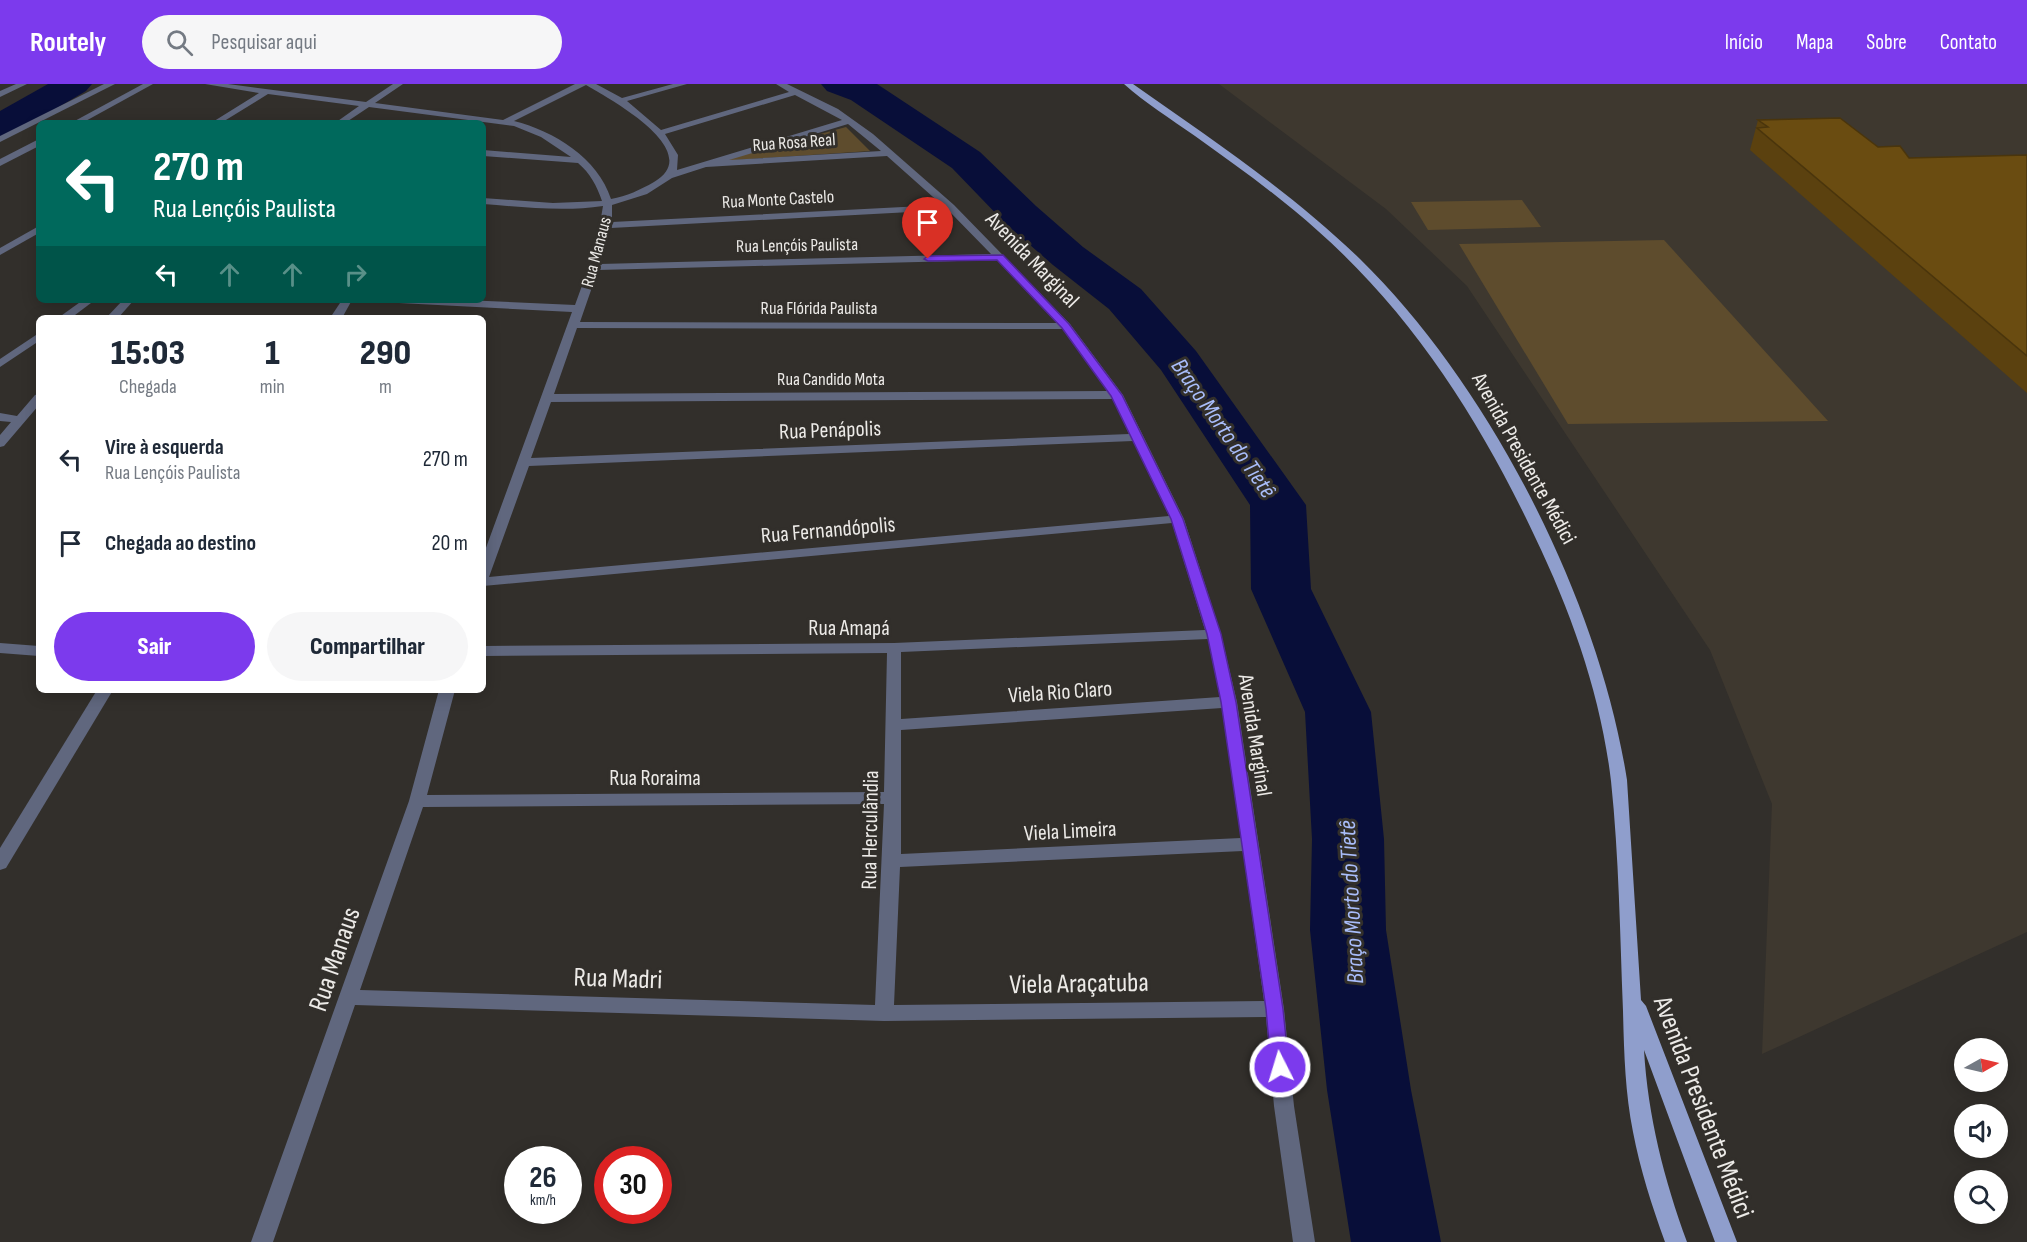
<!DOCTYPE html>
<html lang="pt">
<meta charset="utf-8">
<style>
:root{--surface:#fff;--page:#f6f6f7;--text:#1f2937;--muted:#747a83;--accent:#7c3aed}
body{margin:0;font-family:"Sofia Sans Condensed",sans-serif;background:var(--page);color:var(--text);height:100vh;display:flex;flex-direction:column;font-size:22px;white-space:nowrap}
*{box-sizing:border-box;margin:0}
p{font-size:20px;color:var(--muted)}
.icon{flex:none;width:33px;height:33px;fill:none;stroke:currentColor;stroke-width:2;stroke-linecap:round;stroke-linejoin:round}
.map{position:relative;flex:1;overflow:hidden}
.sheet{position:absolute;left:36px;top:231px;width:450px;height:378px;display:flex;flex-direction:column;background:var(--surface);border-radius:9px;box-shadow:0 3px 15px #0003}
.sheet>*{flex:none}
.guide{position:absolute;left:36px;top:36px;width:450px;height:183px;border-radius:9px;box-shadow:0 3px 15px #0003;background:#00695c;color:#fff;overflow:hidden}
.needle{width:39px;rotate:82deg}
.controls{position:absolute;left:1954px;top:954px;display:grid;gap:12px}
.controls a{display:grid;place-items:center;width:54px;height:54px;border-radius:50%;background:var(--surface);box-shadow:0 3px 15px #0003;font-size:30px}
.speed{position:absolute;left:504px;top:1062px;display:flex;gap:12px;font-size:30px;font-weight:700;text-align:center}
.speed>*{display:grid;place-content:center;width:78px;height:78px;border-radius:50%;background:var(--surface);box-shadow:0 3px 15px #0003;line-height:1}
.speed small{font-size:15px;font-weight:400}
.speed .limit{border:9px solid #d22;background:#fff;color:#111}
.pin{position:absolute;display:grid;place-items:center;width:51px;height:51px;color:#fff;margin:-62px -26px;border-radius:50% 50% 50% 0;rotate:-45deg;box-shadow:0 0 6px #0007}
.pin .icon{rotate:45deg}
.me{position:absolute;width:66px;margin:-33px;rotate:355deg;stroke-linejoin:round;filter:drop-shadow(0 0 4px #0008)}
.turn{display:flex;align-items:center;gap:21px;height:126px;padding:0 18px;font-size:27px}
.turn .icon{width:78px;height:78px;stroke-width:2.5}
.turn b{display:block;font-size:42px;line-height:51px}
.lanes{display:flex;align-items:center;height:57px;padding:0 18px;background:#0003;justify-content:center;gap:30px;direction:ltr}
.lanes .off{opacity:.35}
.eta{display:flex;justify-content:space-evenly;align-items:center;height:102px;text-align:center}
.eta b{font-size:36px;font-weight:800;line-height:42px}
.button{display:flex;gap:12px;margin-top:auto;padding:12px 18px}
.button a{flex:1;height:69px;border-radius:36px;background:var(--accent);color:#fff;font-size:24px;font-weight:800;line-height:69px;text-align:center}
.button a+a{background:var(--page);color:var(--text)}
ul{padding:0;list-style:none}
li{display:flex;align-items:center;gap:18px;height:84px;padding:0 18px}
li div{flex:1}
li b{display:block;font-size:22px}
li em{font-style:normal}
header{display:flex;align-items:center;gap:36px;box-sizing:border-box;height:84px;padding:0 30px;background:var(--accent);color:#fff}
header strong{font-size:28px}
nav{display:flex;gap:33px;margin-inline-start:auto;font-size:21px}
.search{width:420px;height:54px;background:var(--page);display:flex;align-items:center;gap:15px;box-sizing:border-box;padding:0 21px;border-radius:33px;color:var(--muted);font-size:22px}
.map>svg:first-child{display:block}
</style>
<header>
<strong>Routely</strong>
<div class="search"><svg class="icon" aria-label="search" viewBox="0 0 24 24"><circle cx="10" cy="10" r="6"/><path d="M15 15l6 6"/></svg>Pesquisar aqui</div>
<nav><a>Início</a><a>Mapa</a><a>Sobre</a><a>Contato</a></nav>
</header>
<div class="map">
<svg width="2027" height="1158" viewBox="0 0 2027 1158">
<rect width="100%" height="100%" fill="#322f2b"/>
<polygon fill="#3e382f" points="1219,0 2027,0 2027,848 1762,970 1772,720 1710,566 1467,202 1386,125"/>
<g fill="#5e4c2d">
<polygon points="846,43 870,67 721,77"/>
<polygon points="1522,116 1541,143 1428,146 1411,118"/>
<polygon points="1664,156 1828,337 1568,340 1459,160"/>
</g>
<g fill="none" stroke-linecap="round" stroke-linejoin="round">
<g fill="#080e39" fill-rule="evenodd">
<polygon points="48,0 92,0 86,7 13,50 0,53 0,27"/>
<polygon points="821,0 877,0 980,68 1036,122 1083,163 1141,205 1196,267 1306,421 1311,505 1371,628 1384,755 1386,846 1411,1006 1441,1158 1351,1158 1327,1006 1310,846 1312,755 1305,628 1251,505 1250,421 1161,286 1109,225 1053,181 1006,140 952,84 851,16 827,7"/>
</g>
<g fill="#60677e" fill-rule="evenodd">
<polygon points="16,0 27,0 0,13 0,7"/>
<polygon points="104,0 115,0 0,58 0,52"/>
<polygon points="143,0 153,0 82,39 71,39"/>
<path d="M205,0h23l138,18 27,-18h10l-28,19 128,17 72,-36h21l26,14 51,-14h14l-60,17 34,29 128,-38 -13,-8h11l51,25 35,25 81,71 116,119 53,71 61,124 37,115 16,68 47,307 10,97 21,136h-22l-19,-136 -8,-89 -382,4 -529,-16 -82,237h-22l158,-441 30,-111h16l-28,105 457,-3 3,-139 -404,3v-10l411,-3 311,-13 -33,-107 -689,63v-30l89,-244 -173,-9 -5,-3h70l111,5 21,-58 7,-41c-39,6 -80,1 -120,-2v-6l70,5 49,-2c-5,-15 -12,-28 -24,-38l-95,-7v-6l88,7 -30,-20 -27,-11 -145,-19 -24,16h-10l24,-17 -91,-12 -47,29h-10l48,-30zM586,1c22,13 121,66 68,97 -14,8 -27,14 -43,17 -13,-41 -57,-68 -97,-78zM795,11l47,25 -165,50 1,-15 -13,-21zM848,40l33,27 -152,9zM887,72l55,49 -330,17v-17l35,-11 25,-16 34,-11zM948,126l43,44 -391,10 11,-36zM997,176l60,63 -477,-1 18,-52zM577,244l486,1 45,62 -554,3zM1113,315l16,35 -598,24 20,-56zM1133,357l36,75 -680,61 40,-111zM1208,555l12,58 -319,22v-67zM1222,624l19,130 -340,16v-124zM884,720l-9,201 -515,-15 63,-183zM1243,767l21,150 -370,4 6,-138z"/>
<polygon points="39,55 39,62 0,82 0,75"/>
<polygon points="39,142 39,149 0,171 0,164"/>
<polygon points="83,216 95,216 71,234 58,234"/>
<polygon points="123,216 134,216 118,234 106,234"/>
<polygon points="342,216 352,216 342,234 330,234"/>
<polygon points="39,249 39,257 0,283 0,275"/>
<polygon points="39,310 39,321 4,362 0,363 0,351 11,338 0,337 0,329 17,332 35,311"/>
<polygon points="0,559 39,562 39,572 0,569"/>
<polygon points="97,606 113,606 6,784 0,786 0,764"/>
</g>
<path fill="#8f9ecc" fill-rule="evenodd" d="M1124,0h9c78,55 158,108 227,175 130,127 239,341 267,521l14,220 5,6 91,236h-22l-71,-192c4,67 20,129 43,192h-22c-13,-36 -25,-73 -32,-110 -8,-40 -9,-81 -10,-121 -3,-77 -4,-154 -12,-230 -10,-85 -39,-167 -76,-244 -54,-115 -122,-222 -217,-306 -39,-35 -81,-65 -123,-95 -24,-17 -50,-33 -71,-52z"/>
</g>
<polygon fill="#5b410f" points="1758,36 1878,63 1909,74 2027,71 2027,309 1750,66"/>
<polygon fill="#6a4c11" stroke="#4a350c" stroke-width="1.5" points="1840,34 1878,63 1900,62 1909,74 2027,71 2027,272 1757,44 1768,43 1758,36"/>
<polygon fill="#7c3aed" stroke="#51269a" stroke-width="1.5" points="1003,171 1069,240 1122,311 1183,435 1221,550 1236,618 1283,925 1289,983 1287,989 1280,991 1274,989 1271,983 1266,925 1221,618 1207,550 1171,435 1111,312 1062,244 997,176 928,177 924,175 928,172"/>
<g text-anchor="middle" stroke-width="6" stroke-linejoin="round" paint-order="stroke">
<g font-size="18" fill="#eceae7" stroke="#322f2b">
<text transform="translate(794 58) rotate(-4)" y="6">Rua Rosa Real</text>
<text transform="translate(778 115) rotate(-3)" y="6">Rua Monte Castelo</text>
<text transform="translate(797 161) rotate(-1)" y="6">Rua Lençóis Paulista</text>
<text transform="translate(596 168) rotate(-75)" y="6">Rua Manaus</text>
<text x="819" y="230">Rua Flórida Paulista</text>
<text x="831" y="301">Rua Candido Mota</text>
</g>
<g font-size="22" fill="#eceae7" stroke="#322f2b">
<text transform="translate(1033 175) rotate(46)" y="8">Avenida Marginal</text>
<text transform="translate(830 345) rotate(-2)" y="8">Rua Penápolis</text>
<text transform="translate(1525 374) rotate(61)" y="8">Avenida Presidente Médici</text>
<text transform="translate(828 445) rotate(-5)" y="8">Rua Fernandópolis</text>
<text x="849" y="551">Rua Amapá</text>
<text transform="translate(1060 607) rotate(-4)" y="8">Viela Rio Claro</text>
<text transform="translate(1256 651) rotate(81)" y="8">Avenida Marginal</text>
<text x="655" y="701">Rua Roraima</text>
<text transform="translate(869 746) rotate(-89)" y="8">Rua Herculândia</text>
<text transform="translate(1070 746) rotate(-3)" y="8">Viela Limeira</text>
</g>
<g font-size="24" font-style="italic" fill="#a9bdfa" stroke="#322f2b">
<text transform="translate(1224 344) rotate(55)" y="8">Braço Morto do Tietê</text>
<text transform="translate(1351 818) rotate(-93)" y="8">Braço Morto do Tietê</text>
</g>
<g font-size="27" fill="#eceae7" stroke="#322f2b">
<text transform="translate(334 875) rotate(-71)" y="9">Rua Manaus</text>
<text transform="translate(618 894) rotate(2)" y="9">Rua Madri</text>
<text transform="translate(1079 899) rotate(-1)" y="9">Viela Araçatuba</text>
<text transform="translate(1704 1023) rotate(69)" y="9">Avenida Presidente Médici</text>
</g>
</g>
</svg>
<div class="controls">
<a><svg class="needle" viewBox="-14 -14 28 28"><path d="M0-13l5 13h-10z" fill="#e53935"/><path d="M0 13l5-13h-10z" fill="#747a83"/></svg></a>
<a><svg class="icon" aria-label="sound" viewBox="0 0 24 24"><path d="M4 9h4l5-4v14l-5-4H4zM17 9q2 3 0 6"/></svg></a>
<a><svg class="icon" aria-label="search" viewBox="0 0 24 24"><circle cx="10" cy="10" r="6"/><path d="M15 15l6 6"/></svg></a>
</div>
<div class="speed"><div>26<small>km/h</small></div><div class="limit">30</div></div>
<div class="pin" style="left:928px;top:175px;background:#d93025"><svg class="icon" aria-label="arrive" viewBox="0 0 24 24"><path d="M6 21V4h12l-3 4 3 4H6"/></svg></div>
<svg class="me" style="left:1280px;top:983px" viewBox="-20 -20 40 40"><circle r="17" fill="#7c3aed" stroke="#fff" stroke-width="3"/><path d="M0-11L8 9 0 5-8 9z" fill="#fff"/></svg>
<div class="guide">
<div class="turn"><svg class="icon" aria-label="left" viewBox="0 0 24 24"><path d="M17 20v-9H6M10 6l-5 5 5 5"/></svg><div><b>270 m</b>Rua Lençóis Paulista</div></div>
<div class="lanes"><svg class="icon" aria-label="left" viewBox="0 0 24 24"><path d="M17 20v-9H6M10 6l-5 5 5 5"/></svg><svg class="icon off" aria-label="ahead" viewBox="0 0 24 24"><path d="M12 20V5M6 11l6-6 6 6"/></svg><svg class="icon off" aria-label="ahead" viewBox="0 0 24 24"><path d="M12 20V5M6 11l6-6 6 6"/></svg><svg class="icon off" aria-label="right" viewBox="0 0 24 24"><path d="M7 20v-9h11M14 6l5 5-5 5"/></svg></div>
</div>
<section class="sheet">
<div class="eta">
<div><b>15:03</b><p>Chegada</p></div>
<div><b>1</b><p>min</p></div>
<div><b>290</b><p>m</p></div>
</div>
<ul>
<li><svg class="icon" aria-label="left" viewBox="0 0 24 24"><path d="M17 20v-9H6M10 6l-5 5 5 5"/></svg><div><b>Vire à esquerda</b><p>Rua Lençóis Paulista</p></div><em>270 m</em></li>
<li><svg class="icon" aria-label="arrive" viewBox="0 0 24 24"><path d="M6 21V4h12l-3 4 3 4H6"/></svg><div><b>Chegada ao destino</b></div><em>20 m</em></li>
</ul>
<div class="button"><a>Sair</a><a>Compartilhar</a></div>
</section>
</div>
